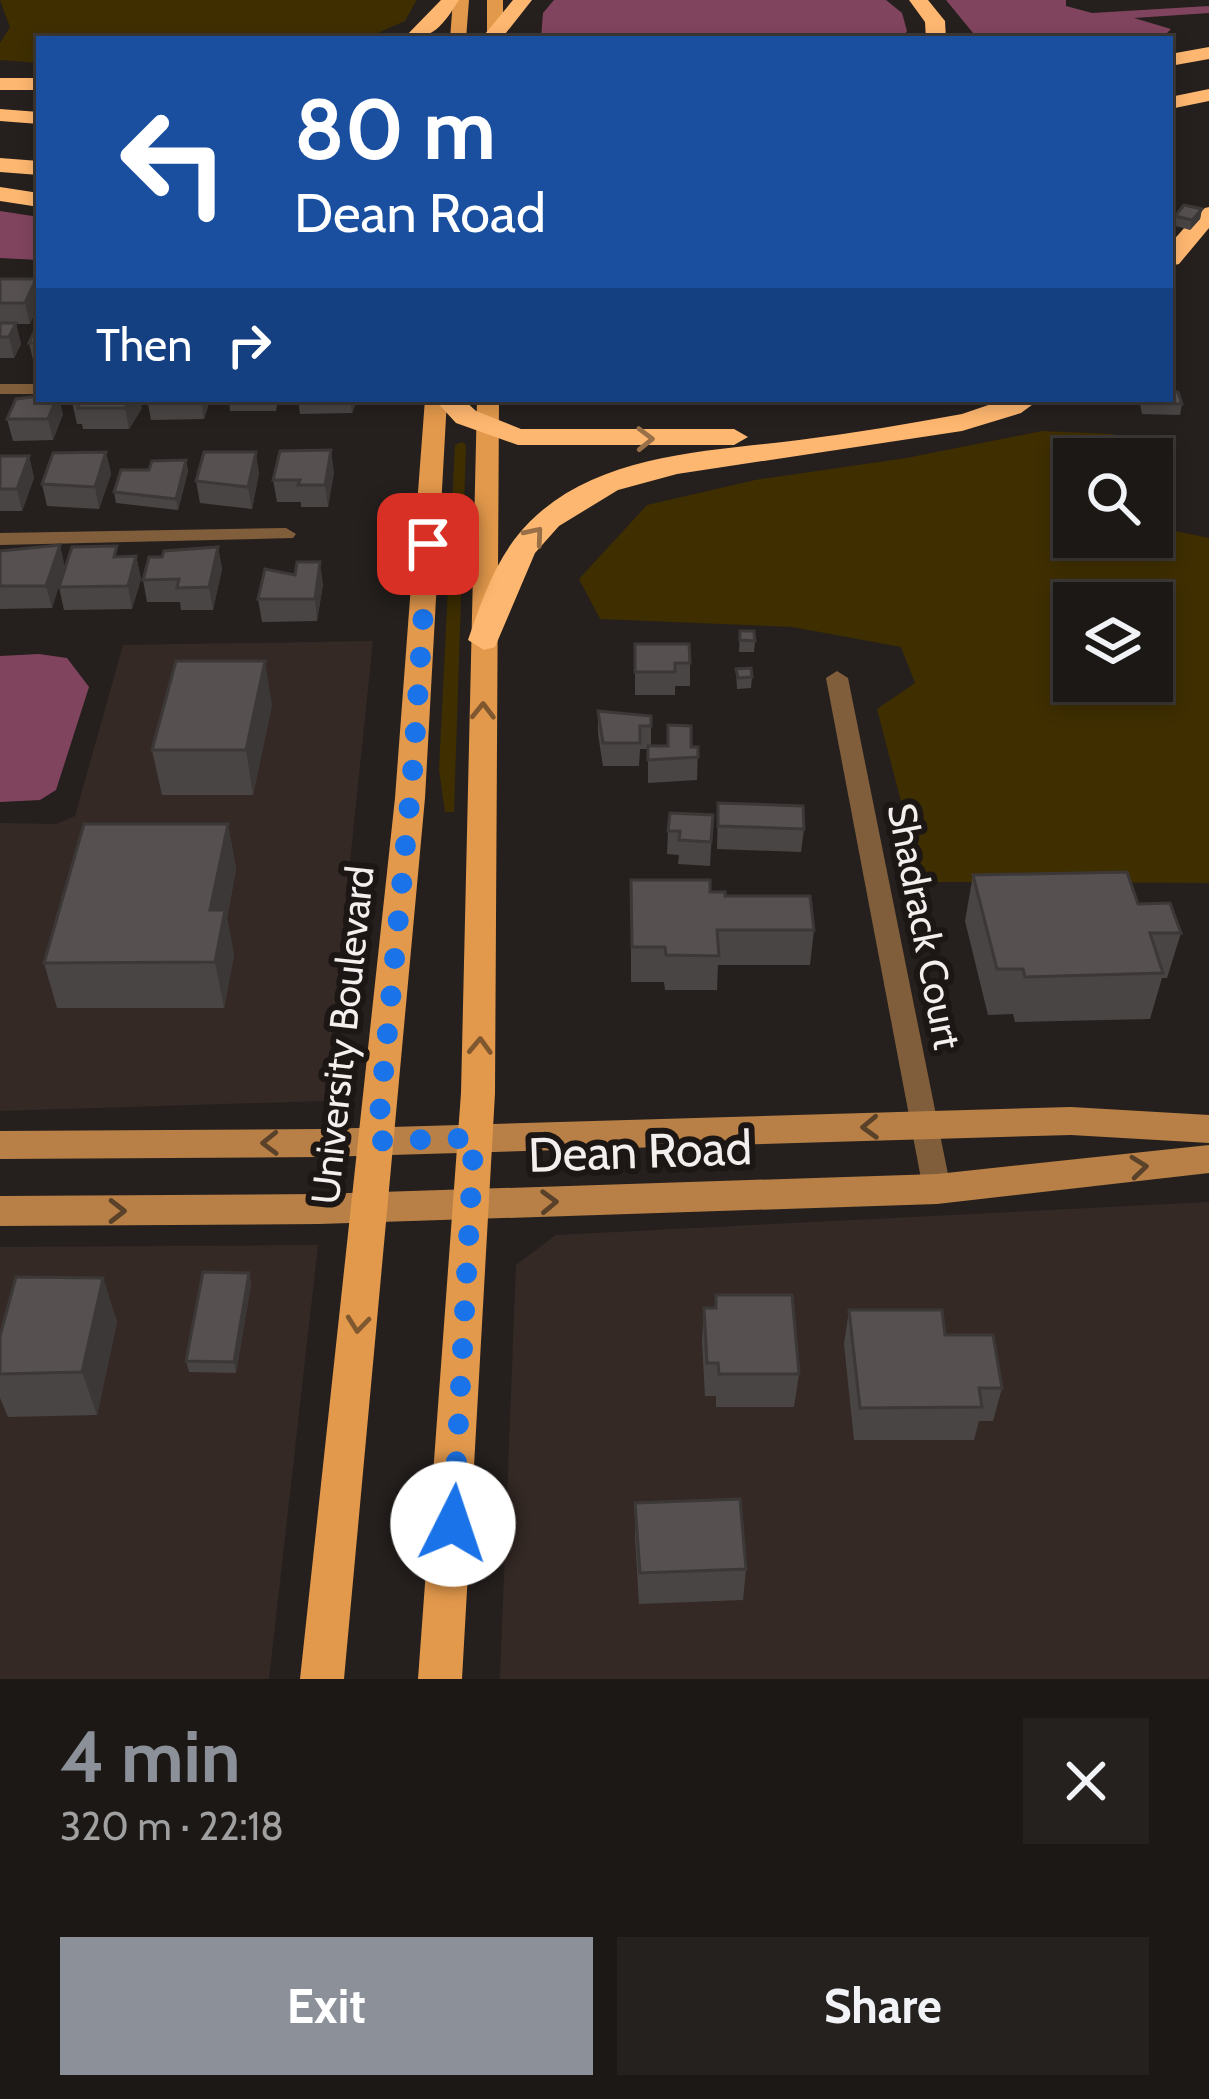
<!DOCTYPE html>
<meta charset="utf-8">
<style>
:root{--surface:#1c1816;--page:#25211f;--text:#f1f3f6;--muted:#a0a0a1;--line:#3a3735;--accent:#8c9099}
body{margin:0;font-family:Cabin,sans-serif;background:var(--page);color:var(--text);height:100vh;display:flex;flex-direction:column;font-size:45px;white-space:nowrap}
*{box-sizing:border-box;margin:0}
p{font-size:39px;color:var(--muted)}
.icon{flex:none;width:66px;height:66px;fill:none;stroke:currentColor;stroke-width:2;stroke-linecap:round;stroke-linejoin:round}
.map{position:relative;height:1679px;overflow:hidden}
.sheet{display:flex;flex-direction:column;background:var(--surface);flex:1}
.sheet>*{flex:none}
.guide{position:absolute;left:36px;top:36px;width:1137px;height:366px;border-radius:0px;box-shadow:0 6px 18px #0003,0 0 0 3px var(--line);background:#1a4fa0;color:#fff;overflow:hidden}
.buttons{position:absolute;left:1053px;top:438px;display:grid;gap:24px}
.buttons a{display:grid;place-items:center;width:120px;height:120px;border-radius:0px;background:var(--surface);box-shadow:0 6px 18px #0003,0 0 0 3px var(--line);font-size:60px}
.pin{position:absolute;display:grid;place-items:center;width:102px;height:102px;color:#fff;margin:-51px;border-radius:24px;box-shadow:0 6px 18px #0006}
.me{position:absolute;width:132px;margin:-66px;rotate:4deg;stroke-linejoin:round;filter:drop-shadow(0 0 9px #0008)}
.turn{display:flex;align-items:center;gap:42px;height:252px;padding:0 60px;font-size:54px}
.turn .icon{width:156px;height:156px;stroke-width:2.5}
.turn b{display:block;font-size:84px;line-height:102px}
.then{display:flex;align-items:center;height:114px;padding:0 60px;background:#0003;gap:24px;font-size:45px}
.round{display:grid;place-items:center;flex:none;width:126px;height:126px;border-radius:0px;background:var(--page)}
.headline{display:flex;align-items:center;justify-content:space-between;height:204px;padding:0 60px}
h1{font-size:72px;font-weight:700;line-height:90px;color:var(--accent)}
.cta{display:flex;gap:24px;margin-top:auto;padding:24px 60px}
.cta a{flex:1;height:138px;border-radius:0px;background:var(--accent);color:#fff;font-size:48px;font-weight:700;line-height:138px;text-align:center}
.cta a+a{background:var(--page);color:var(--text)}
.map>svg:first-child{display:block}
</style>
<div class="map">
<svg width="1209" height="1679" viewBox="0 0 1209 1679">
<rect width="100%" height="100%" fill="#25201e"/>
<g fill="#342925">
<polygon points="373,641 325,1101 0,1111 0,823 56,824 75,816 123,645"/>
<polygon points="1209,1202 1209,1679 500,1679 516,1265 556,1235"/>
<polygon points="318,1245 269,1679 0,1679 0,1247"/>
</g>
<g fill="#3e2e00" fill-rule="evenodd">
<polygon points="0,0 416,0 416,1 405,21 364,39 39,39 39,63 0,60 0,43 10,27"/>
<path d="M1042,431l71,3 36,25h-75v78h78v-11l57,12v345l-287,-1 -45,-173 38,-26 -14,-36 -109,-20 -192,-8 -21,-40 68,-74 108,-25 151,-22zM1074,603h78v78h-78z"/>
<polygon points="462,442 466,445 454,812 445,812 439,770 455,445"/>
</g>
<g fill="#81445e">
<polygon points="554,0 886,0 902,13 907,31 902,39 541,39 543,13"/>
<polygon points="946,0 1066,0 1066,6 1092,13 1209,6 1209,13 1134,18 1171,29 1161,39 978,39"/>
<polygon points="0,211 39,217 39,260 0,258"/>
<polygon points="39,654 67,658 89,687 56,790 40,800 0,802 0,656"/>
</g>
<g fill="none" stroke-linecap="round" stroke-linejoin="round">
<g fill="#815e3b" fill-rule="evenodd">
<rect x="0" y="384" width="39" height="10"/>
<polygon points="286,528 296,534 293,538 0,545 0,533"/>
<polygon points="837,671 848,678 951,1189 947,1197 937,1201 927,1197 923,1189 826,678"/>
</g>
<g fill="#b88046" fill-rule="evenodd">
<polygon points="1071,1107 1209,1115 1209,1143 1071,1135 323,1157 0,1159 0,1131 323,1129"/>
<polygon points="1209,1145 1209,1173 937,1204 319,1224 0,1226 0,1196 319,1194 937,1174"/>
</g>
<g fill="#e3994c" fill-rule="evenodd">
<polygon points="453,0 469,0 466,39 450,39"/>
<rect x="487" y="0" width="16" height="39"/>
<polygon points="425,399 447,399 425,798 344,1679 300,1679 395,798"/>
<polygon points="477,399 499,399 495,1093 462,1679 418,1679 461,1093"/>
</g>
<g fill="#feb770" fill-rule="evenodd">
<path d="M441,0h18c-16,25 -25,39 -56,39z"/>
<polygon points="513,0 532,0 502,38 488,38 485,34"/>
<polygon points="909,0 928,0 945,21 946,39 926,39 925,22"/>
<polygon points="1209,47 1209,59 1170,66 1170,54"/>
<rect x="0" y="78" width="39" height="12"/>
<polygon points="1209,89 1209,101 1170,109 1170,97"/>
<polygon points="0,109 39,112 39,124 0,121"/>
<polygon points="0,158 39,161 39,175 0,172"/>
<polygon points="0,187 39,193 39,207 0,201"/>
<polygon points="1209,207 1209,228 1179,264 1170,266 1170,244 1201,209"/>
<polygon points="434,399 463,399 476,411 521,429 734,429 748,437 734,445 518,445 456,423"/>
<path d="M1006,399h34l-19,14 -59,18 -285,43 -59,16 -59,36 -24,27 -40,94 -11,3 -16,-10c16,-47 32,-93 70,-126 69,-61 175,-63 261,-74 54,-7 109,-16 163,-26z"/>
</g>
</g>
<g fill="#4a4545">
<polygon points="1202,209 1200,219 1190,230 1172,225 1175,216"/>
<polygon points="0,279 36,279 39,293 39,302 30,324 16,324 21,344 14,358 0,358"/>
<polygon points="39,321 39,364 34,364 29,343"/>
<polygon points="147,399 217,399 216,403 209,403 204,419 151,420"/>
<polygon points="229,399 286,399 285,405 277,405 276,411 230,411"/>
<polygon points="298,399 358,399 352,413 300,414"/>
<polygon points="1139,399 1170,399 1182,404 1180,415 1142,414"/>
<polygon points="72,402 142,408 129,429 83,429 82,424 77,424"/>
<polygon points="63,414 53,440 13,441 7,419"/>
<polygon points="106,452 111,474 99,509 47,506 42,484"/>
<polygon points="0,456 29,456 34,478 22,511 0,511"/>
<polygon points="186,460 188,471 178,510 116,503 114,492 149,470"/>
<polygon points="334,472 328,507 301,507 301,502 277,502 273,480"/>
<polygon points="259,473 252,509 200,503 196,481"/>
<polygon points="218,547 222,569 213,610 181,610 180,602 147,602 143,580 162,557"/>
<polygon points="0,551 65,567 119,556 136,556 141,579 132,609 64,610 59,587 60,582 52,608 0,609"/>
<polygon points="295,575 323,584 317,621 262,622 258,599"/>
<polygon points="740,631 755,641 754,652 739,652"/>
<polygon points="635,644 690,663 690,686 675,686 675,695 635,695"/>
<polygon points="736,669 752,677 751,688 737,689"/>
<polygon points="272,705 253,795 162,795 152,750"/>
<polygon points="598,711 651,716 651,746 698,747 697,780 648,783 648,749 640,749 639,766 603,766 598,734"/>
<polygon points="718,803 804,829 801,852 717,849"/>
<polygon points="713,815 710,866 678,864 679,855 667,854 668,831"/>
<polygon points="228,824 236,869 227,918 234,955 224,1008 57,1008 44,963"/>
<polygon points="973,875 1138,904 1181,933 1167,978 1162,978 1150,1019 1015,1022 1013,1014 988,1015 965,921"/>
<polygon points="631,880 710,892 814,930 810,965 718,965 717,990 665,990 664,982 631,982"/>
<polygon points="249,1273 251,1284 236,1373 189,1372 186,1361"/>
<polygon points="103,1278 117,1322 97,1415 8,1417 0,1398 0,1336"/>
<polygon points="716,1295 799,1374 794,1407 716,1407 716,1396 705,1396 702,1342 704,1308 715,1308"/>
<polygon points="849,1310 945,1335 1002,1388 993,1421 979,1421 974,1440 854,1440 844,1344"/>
<polygon points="635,1503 746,1569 743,1600 639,1604 635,1535"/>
</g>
<g fill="#3c3838">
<polygon points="1202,209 1200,219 1190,230 1192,220"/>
<polygon points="36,279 39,302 30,324 25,303"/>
<polygon points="16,323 21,344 14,358 9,337"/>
<polygon points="56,399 59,399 63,414 53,440 48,419"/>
<polygon points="130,399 140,399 142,408 129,429 125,408"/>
<polygon points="201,399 208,399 209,403 204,419"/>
<polygon points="350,399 358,399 352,413"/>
<polygon points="331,450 334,472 328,507 325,485"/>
<polygon points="106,452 111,474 99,509 95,487"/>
<polygon points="256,452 259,473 252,509 248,487"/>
<polygon points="29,456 34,478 22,511 17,489"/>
<polygon points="186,460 188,471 178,510 176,499"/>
<polygon points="60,545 65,567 52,608 46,586"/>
<polygon points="218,547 222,569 213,610 209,587"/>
<polygon points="136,556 141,579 132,609 128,586"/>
<polygon points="320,562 323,584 317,621 315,599"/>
<polygon points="265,661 272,705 253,795 246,750"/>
<polygon points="228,824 236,869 227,918 234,955 224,1008 215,962 210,910"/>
<polygon points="249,1273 251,1284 236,1373 234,1362"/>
<polygon points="103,1278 117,1322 97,1415 82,1372"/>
</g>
<g fill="#565050" stroke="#3c3838" stroke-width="3">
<polygon points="1184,205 1202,209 1192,220 1175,216"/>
<polygon points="0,279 36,279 25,303 0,303"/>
<polygon points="39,321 39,343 29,343"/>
<polygon points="0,323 16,323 9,337 0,337"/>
<polygon points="1170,392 1178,392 1182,404 1145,403 1143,399 1170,399"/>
<polygon points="39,396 39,399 56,399 48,419 7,419 16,399"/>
<polygon points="74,399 130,399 125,408 78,408 80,402 72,402"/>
<polygon points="331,450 325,485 298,485 300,480 273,480 280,451"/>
<polygon points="106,452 95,487 42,484 53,453"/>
<polygon points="204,452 256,452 248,487 196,481"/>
<polygon points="0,456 29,456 17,489 0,489"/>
<polygon points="186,460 176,499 114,492 121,470 149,470 152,461"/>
<polygon points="60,545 46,586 0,586 0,551"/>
<polygon points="117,546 114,557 136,556 128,586 59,587 72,547"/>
<polygon points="218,547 209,587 177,588 179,579 143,580 149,557 162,557 164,551"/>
<polygon points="297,562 320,562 315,599 258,599 265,569 295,575"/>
<polygon points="740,631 754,631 755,641 740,640"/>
<polygon points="635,644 689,644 690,663 675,663 675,672 635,672"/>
<polygon points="176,661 265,661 246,750 152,750"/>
<polygon points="751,668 752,677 738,678 736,669"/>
<polygon points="598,711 651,716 651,726 640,726 640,743 603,743"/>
<polygon points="668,725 691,726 691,747 698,747 698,757 648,760 648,746 668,746"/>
<polygon points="718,803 803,806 804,829 718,826"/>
<polygon points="670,813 713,815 711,842 679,840 680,831 668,831"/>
<polygon points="84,824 228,824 210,910 225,910 215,962 44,963"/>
<polygon points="1127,872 1138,904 1170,903 1181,933 1150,933 1163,973 1025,977 1023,969 997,969 973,875"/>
<polygon points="631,880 710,880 710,892 725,892 725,896 810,896 814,930 717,930 719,956 666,955 665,947 632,947"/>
<polygon points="203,1272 249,1273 234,1362 186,1361"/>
<polygon points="16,1277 103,1278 82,1372 0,1374 0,1336"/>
<polygon points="716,1295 792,1295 799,1374 719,1374 718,1363 707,1363 704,1308 716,1308"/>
<polygon points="849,1310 942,1310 945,1335 993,1335 1002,1388 979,1388 982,1407 860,1408"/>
<polygon points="740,1499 746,1569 640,1573 635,1503"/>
</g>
<defs><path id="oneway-chevron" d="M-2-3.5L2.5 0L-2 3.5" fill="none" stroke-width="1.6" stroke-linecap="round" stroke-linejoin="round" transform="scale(3)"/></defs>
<g stroke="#986f47">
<use href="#oneway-chevron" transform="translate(645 439) rotate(-1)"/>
<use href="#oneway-chevron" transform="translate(535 535) rotate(-50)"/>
</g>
<g stroke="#805830">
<use href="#oneway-chevron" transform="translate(483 711) rotate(-89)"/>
<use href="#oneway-chevron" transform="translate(480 1046) rotate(-88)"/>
<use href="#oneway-chevron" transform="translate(358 1324) rotate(96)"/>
</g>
<g stroke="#5a4129">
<use href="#oneway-chevron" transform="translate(870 1127) rotate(178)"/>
<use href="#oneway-chevron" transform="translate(270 1143) rotate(179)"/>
<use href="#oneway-chevron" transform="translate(1139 1167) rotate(-6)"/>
<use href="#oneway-chevron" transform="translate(549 1202) rotate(-2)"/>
<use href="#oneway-chevron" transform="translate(117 1211)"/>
</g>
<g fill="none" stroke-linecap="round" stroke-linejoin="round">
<polyline stroke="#1a73e8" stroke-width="21" stroke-dasharray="0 37.8" points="428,544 413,767 377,1141 474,1138 453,1524"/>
</g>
<g text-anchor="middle" stroke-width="12" stroke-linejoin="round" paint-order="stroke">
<g font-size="39" fill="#f3efee" stroke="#1c1715">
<text transform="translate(925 926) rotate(79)" y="14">Shadrack Court</text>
<text transform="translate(342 1035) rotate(-84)" y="14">University Boulevard</text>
</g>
<g font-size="48" fill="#f3efee" stroke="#1c1715">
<text transform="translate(640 1151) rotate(-2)" y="17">Dean Road</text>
</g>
</g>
</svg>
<div class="buttons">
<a><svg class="icon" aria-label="search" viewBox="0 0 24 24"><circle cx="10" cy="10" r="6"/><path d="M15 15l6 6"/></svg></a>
<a><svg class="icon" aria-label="layers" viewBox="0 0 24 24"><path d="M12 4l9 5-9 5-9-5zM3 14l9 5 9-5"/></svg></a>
</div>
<div class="pin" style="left:428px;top:544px;background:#d93025"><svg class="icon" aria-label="arrive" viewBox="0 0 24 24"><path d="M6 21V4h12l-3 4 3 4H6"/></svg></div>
<svg class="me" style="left:453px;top:1524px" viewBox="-20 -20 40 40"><circle r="19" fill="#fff"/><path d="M0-13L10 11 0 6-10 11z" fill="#1a73e8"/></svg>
<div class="guide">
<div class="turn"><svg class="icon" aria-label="left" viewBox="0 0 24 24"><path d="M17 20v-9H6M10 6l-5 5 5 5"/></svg><div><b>80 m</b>Dean Road</div></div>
<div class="then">Then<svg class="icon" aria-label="right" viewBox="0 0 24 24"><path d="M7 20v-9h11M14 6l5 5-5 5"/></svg></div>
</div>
</div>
<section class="sheet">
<div class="headline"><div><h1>4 min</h1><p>320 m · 22:18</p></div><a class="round"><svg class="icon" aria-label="close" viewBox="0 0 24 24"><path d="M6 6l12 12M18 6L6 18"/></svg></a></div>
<div class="cta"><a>Exit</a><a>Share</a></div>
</section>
